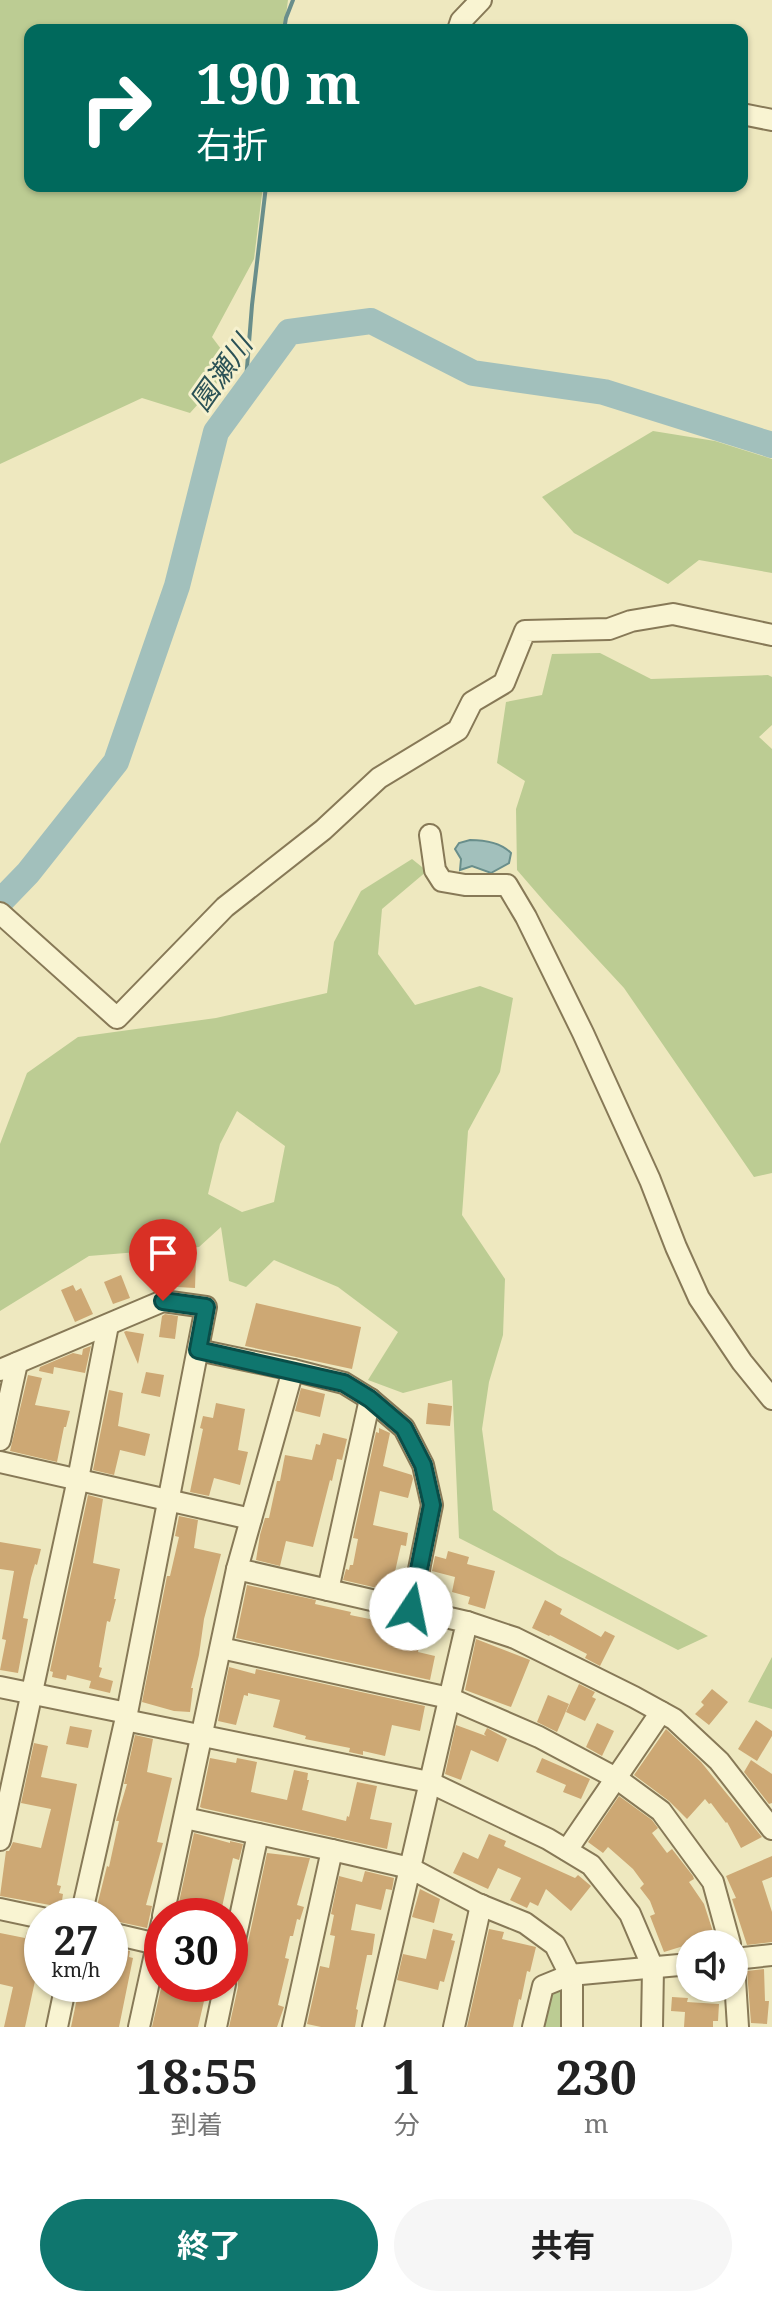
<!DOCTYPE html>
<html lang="ja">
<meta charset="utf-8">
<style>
:root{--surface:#fff;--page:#f6f6f6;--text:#222;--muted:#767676;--accent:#0f766e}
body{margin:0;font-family:"Noto Serif","Noto Sans JP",serif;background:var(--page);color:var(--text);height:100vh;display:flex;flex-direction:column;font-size:30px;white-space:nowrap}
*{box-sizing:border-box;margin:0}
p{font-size:26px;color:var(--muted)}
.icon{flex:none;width:44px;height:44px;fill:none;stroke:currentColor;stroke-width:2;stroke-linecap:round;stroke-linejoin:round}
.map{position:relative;height:2027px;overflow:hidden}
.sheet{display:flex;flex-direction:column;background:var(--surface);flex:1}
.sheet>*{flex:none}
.hud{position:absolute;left:24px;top:24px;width:724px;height:168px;border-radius:16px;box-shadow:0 2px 6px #0004;background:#00695c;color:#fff;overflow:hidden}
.fabs{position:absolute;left:676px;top:1930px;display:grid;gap:16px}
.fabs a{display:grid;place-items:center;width:72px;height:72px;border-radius:50%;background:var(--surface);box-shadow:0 2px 6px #0004;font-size:40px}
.speed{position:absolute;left:24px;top:1898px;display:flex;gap:16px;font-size:40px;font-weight:700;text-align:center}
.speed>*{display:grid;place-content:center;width:104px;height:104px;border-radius:50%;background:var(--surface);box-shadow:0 2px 6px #0004;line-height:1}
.speed small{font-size:20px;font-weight:400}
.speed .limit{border:12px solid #d22;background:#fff;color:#111}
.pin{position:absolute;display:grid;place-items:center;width:68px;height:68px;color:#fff;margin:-82px -34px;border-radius:50% 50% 50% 0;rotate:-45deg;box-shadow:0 0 8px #0007}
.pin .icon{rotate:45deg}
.me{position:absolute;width:88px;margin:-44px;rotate:11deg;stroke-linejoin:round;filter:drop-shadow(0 0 6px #0008)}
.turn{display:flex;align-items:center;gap:28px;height:168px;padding:0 40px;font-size:36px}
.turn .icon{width:104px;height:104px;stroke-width:2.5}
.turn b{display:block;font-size:56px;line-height:68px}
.eta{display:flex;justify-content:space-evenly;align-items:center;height:136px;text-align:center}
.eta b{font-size:48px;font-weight:700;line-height:56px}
.primary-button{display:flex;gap:16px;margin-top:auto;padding:16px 40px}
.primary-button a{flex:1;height:92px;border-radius:48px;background:var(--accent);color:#fff;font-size:32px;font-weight:700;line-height:92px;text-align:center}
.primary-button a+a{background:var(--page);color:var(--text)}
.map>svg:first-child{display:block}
</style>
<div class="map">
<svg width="772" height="2027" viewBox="0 0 772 2027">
<rect width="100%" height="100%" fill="#eee8bf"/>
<g fill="#bccc93" fill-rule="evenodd">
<polygon points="0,0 288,0 284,30 30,30 30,186 263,186 254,259 212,337 233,365 190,413 142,398 0,464"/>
<polygon points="653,431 715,441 772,459 772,573 699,560 668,584 574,533 542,497"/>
<polygon points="600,653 651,679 768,675 772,677 772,725 759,737 772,749 772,1173 754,1177 624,988 549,907 517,870 516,809 525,781 497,763 506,702 542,695 552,654"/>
<path d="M412,859l15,12 -45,38 -4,45 37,51 65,-19 33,12 -13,74 -32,59 -6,84 43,64 -2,56 -14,47 -7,47 11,81 65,45 150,81 -30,14 -219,-112 -7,-158 -49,13 -35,-13 30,-48 -60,-45 -64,-27 -28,27 -17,-6 -8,-54 -22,20 -110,9 -89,55v-167l27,-71 51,-36 138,-19 111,-25 7,-51 27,-51zM237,1111l48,35 -11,56 -32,10 -34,-18 12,-50z"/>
<polygon points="772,1657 772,1709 748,1702"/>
<polygon points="555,1990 565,1993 564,2027 540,2027 546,1998"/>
</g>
<path fill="#a2c0bc" stroke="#698e8b" stroke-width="2" d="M470,840c15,0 30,2 41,13l-2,10 -18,10 -19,-7 -12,4 1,-11 -6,-10 4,-6z"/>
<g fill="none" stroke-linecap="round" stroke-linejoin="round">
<g stroke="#698e8b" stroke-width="4">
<polyline points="284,30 286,18 293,0"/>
<polyline points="245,393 252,305 266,186"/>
</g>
<polyline stroke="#a2c0bc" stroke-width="26" points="0,902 28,873 116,762 177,586 216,432 289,332 371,321 473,373 604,392 772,445"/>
</g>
<g fill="#cda874">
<polygon points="178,1256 196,1256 195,1288 177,1287"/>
<polygon points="121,1275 130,1298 113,1304 104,1282"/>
<polygon points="73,1285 76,1291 81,1288 93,1314 75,1322 61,1290"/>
<polygon points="256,1303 361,1327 352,1369 245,1346"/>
<polygon points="165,1314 178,1316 175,1339 159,1337 162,1316"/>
<polygon points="126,1331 144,1334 138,1364 124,1332"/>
<polygon points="91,1346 85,1373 54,1367 53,1374 39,1371 40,1367 73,1353 82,1355 83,1349"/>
<polygon points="146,1372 164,1375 160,1397 141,1393"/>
<polygon points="28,1375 42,1378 35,1405 70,1411 66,1427 64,1427 57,1462 10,1451"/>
<polygon points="301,1388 325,1394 320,1417 295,1411"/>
<polygon points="109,1390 123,1393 118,1426 150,1434 145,1456 120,1450 114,1475 93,1470"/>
<polygon points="216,1403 245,1409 238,1450 248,1452 240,1485 214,1478 209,1496 190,1492 203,1429 200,1428 203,1416 213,1418"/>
<polygon points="428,1403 452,1406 450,1426 426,1424"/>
<polygon points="379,1428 390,1433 383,1466 412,1475 413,1479 408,1498 380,1491 373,1525 408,1533 406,1546 401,1545 394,1576 397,1577 394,1592 343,1580 346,1569 349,1570 350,1565 353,1565 358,1539 353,1538 376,1432 379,1433"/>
<polygon points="323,1433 347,1439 342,1460 337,1459 332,1481 330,1480 313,1547 286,1541 280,1566 256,1560 260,1535 265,1518 269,1518 277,1481 280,1481 285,1455 312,1460 316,1444 320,1445"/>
<polygon points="88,1495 103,1499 93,1563 120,1569 114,1599 116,1599 110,1622 107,1621 99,1667 102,1668 99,1677 113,1681 110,1693 89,1688 91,1681 67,1675 66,1680 52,1677 53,1672 50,1671"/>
<polygon points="179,1516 198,1520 194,1548 221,1554 204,1619 199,1655 191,1688 193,1688 190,1712 174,1711 142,1702 167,1576 170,1576 179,1537 175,1536"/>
<polygon points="0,1542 41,1549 37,1565 35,1564 31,1578 23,1618 28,1619 18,1673 0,1670 6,1640 2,1639 14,1571 0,1569"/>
<polygon points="448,1551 469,1557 467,1564 495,1571 485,1609 468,1604 470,1597 452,1592 455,1577 432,1571 435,1556 446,1559"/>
<polygon points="247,1585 316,1600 315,1604 351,1612 350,1615 394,1624 395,1619 424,1626 418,1652 435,1656 430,1680 236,1638"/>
<polygon points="545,1600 562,1609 560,1614 601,1637 605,1631 615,1636 600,1666 585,1658 587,1654 550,1635 549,1636 532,1628"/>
<polygon points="476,1639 530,1660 511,1707 465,1690"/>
<polygon points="229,1667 255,1674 256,1669 425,1706 420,1731 392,1725 385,1756 363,1751 363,1755 349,1752 350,1748 305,1739 306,1736 273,1727 280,1700 248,1693 248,1696 244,1695 236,1725 218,1721"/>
<polygon points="579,1684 595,1692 592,1697 596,1699 585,1721 566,1712"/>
<polygon points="712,1689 728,1702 709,1725 695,1714 704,1705 701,1702"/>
<polygon points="548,1695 569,1704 557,1732 537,1722"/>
<polygon points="756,1720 772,1731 772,1736 757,1761 738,1749"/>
<polygon points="597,1723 614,1731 602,1756 586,1747"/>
<polygon points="456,1725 486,1736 484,1734 487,1728 507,1739 498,1762 471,1750 461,1780 445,1774"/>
<polygon points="70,1726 92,1730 88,1748 66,1744"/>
<polygon points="666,1729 701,1762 762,1837 741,1848 727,1822 726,1823 711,1803 709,1804 705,1799 687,1819 669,1801 634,1775"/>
<polygon points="135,1735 153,1739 147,1772 172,1778 157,1842 163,1843 146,1905 152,1906 147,1928 110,1920 110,1916 95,1914 107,1866 109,1867 119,1821 116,1821 127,1784 124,1784"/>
<polygon points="34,1743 48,1746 41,1777 77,1784 57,1885 61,1886 59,1893 63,1894 61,1907 0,1896 6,1851 9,1851 13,1842 41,1848 51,1809 21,1803"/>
<polygon points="210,1758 236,1763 237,1758 257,1762 251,1792 287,1800 294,1770 308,1773 307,1780 309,1780 302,1810 346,1821 347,1816 349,1817 357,1782 377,1786 370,1819 392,1823 387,1849 202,1808 200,1807"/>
<polygon points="542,1758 590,1779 581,1799 563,1792 566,1785 536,1772"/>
<polygon points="751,1760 772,1774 772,1803 769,1804 744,1772"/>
<polygon points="619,1796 652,1820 658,1828 652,1833 667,1853 672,1849 693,1876 694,1879 689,1882 704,1904 717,1944 690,1944 664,1952 650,1916 655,1914 650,1901 640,1888 644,1884 633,1869 608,1847 603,1853 588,1842"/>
<polygon points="194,1833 230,1843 230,1841 243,1844 239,1860 233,1858 220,1916 176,1916"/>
<polygon points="489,1834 506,1841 504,1846 575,1878 578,1875 591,1886 571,1911 546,1889 538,1906 530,1902 527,1908 510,1900 521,1878 498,1868 488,1889 453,1873 463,1852 478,1859"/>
<polygon points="267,1853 310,1858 297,1905 304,1907 300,1920 297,1919 293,1936 290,1936 285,1958 289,1959 278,2005 284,2007 277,2027 229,2027 238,1987 237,1974 243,1966"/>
<polygon points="772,1856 772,1877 762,1881 772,1912 772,1942 747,1945 732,1899 736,1898 726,1876"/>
<polygon points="365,1871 394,1878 392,1890 386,1889 381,1910 356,1904 351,1930 375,1934 372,1955 367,1955 356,2009 358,2010 355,2027 321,2027 307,2024 320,1966 329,1968 335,1936 330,1935 334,1915 331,1914 339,1876 362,1882"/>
<polygon points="420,1889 440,1899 434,1923 412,1917"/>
<polygon points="433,1929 453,1934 451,1940 455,1941 444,1982 440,1981 438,1990 397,1980 403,1954 426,1959"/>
<polygon points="489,1929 504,1932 502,1939 536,1947 530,1972 527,1971 521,2000 519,1999 513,2027 467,2027"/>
<polygon points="27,1932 42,1935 42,1959 40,1958 25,2027 4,2027 13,1987 0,1984 0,1933 25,1938"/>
<polygon points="117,1948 130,1951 129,1957 133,1958 119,2027 71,2027 80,1984 110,1984"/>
<polygon points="764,1969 765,2001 769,2001 767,2024 751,2023 747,1971"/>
<polygon points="162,1984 208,1984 198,2027 152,2027"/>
<polygon points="672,1997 688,1998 687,2002 719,2004 718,2021 713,2021 713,2027 684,2027 685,2012 671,2011"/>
</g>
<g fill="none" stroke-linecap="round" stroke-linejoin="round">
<g stroke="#877957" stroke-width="24">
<g id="minor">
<polyline points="458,30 461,21 481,0"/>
<polyline points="742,114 772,120"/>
<polyline points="430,835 435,870 442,881 465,885 507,885 526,917 583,1033 650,1180 676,1247 699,1298 742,1362 772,1399"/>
<polyline points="0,913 117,1018 225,907 323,830 379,778 458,730 472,702 504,683 525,631 609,629 631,621 673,614 772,635"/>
<polyline points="198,1350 293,1370 237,1569 467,1622 410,1868 332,1850 293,2027"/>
<polyline points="0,1370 163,1301 206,1307 127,1713 81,1916"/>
<polyline points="293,1370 344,1383 370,1399 404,1428 423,1465 432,1505 411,1609"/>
<polyline points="0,1440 17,1363"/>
<polyline points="0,1462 251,1519"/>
<polyline points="328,1590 370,1399"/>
<polyline points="467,1622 515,1638 634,1697 674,1719 719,1761 772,1829"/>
<polyline points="221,1648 449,1698 539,1737 616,1778 661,1811 713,1882 730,1944"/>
<polyline points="0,1687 127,1713"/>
<polyline points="125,1720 429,1782 548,1839 591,1865 630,1914 653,1968 652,2027"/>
<polyline points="185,1818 332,1850"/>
<polyline points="0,1840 78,1479 108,1325"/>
<polyline points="567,1850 661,1712"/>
<polyline points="0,1909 42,1918"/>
<polyline points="163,1916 237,1569"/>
<polyline points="110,1933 157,1944"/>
<polyline points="734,1959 772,1955"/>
<polyline points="230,1963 258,1834"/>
<polyline points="734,1964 738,2027"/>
<polyline points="57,2027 66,1984"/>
<polyline points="139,2027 162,1922"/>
<polyline points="216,2027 225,1984"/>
<polyline points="373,2027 410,1868 478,1904 525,1923 555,1945 572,1979 572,2027"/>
<polyline points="454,2027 481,1905"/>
<polyline points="533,2027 543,1986 570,1975 690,1964"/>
</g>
</g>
<use href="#minor" stroke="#f9f4d2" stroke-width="20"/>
</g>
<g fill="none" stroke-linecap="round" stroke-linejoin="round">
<g stroke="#0a4d48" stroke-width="20">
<polyline id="route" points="163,1301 206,1307 198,1350 344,1383 370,1399 404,1428 423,1465 432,1505 411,1609"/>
</g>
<use href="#route" stroke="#0f766e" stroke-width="14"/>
</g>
<g text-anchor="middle" stroke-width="6" stroke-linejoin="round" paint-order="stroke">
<g font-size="28" font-style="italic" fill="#2b5256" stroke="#f6f1ce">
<text transform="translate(221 373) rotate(-55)" y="10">園瀬川</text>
</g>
</g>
</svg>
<div class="fabs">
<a><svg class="icon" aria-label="sound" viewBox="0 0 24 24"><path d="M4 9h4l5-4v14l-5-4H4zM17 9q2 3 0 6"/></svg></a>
</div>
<div class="speed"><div>27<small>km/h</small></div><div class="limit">30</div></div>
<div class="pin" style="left:163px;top:1301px;background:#d93025"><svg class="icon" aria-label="arrive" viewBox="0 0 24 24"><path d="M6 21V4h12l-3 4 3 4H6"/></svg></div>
<svg class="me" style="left:411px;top:1609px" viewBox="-20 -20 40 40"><circle r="19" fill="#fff"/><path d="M0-13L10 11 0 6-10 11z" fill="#0f766e"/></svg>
<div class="hud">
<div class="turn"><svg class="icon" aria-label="right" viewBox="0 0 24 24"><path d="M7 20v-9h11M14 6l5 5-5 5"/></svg><div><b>190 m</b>右折</div></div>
</div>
</div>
<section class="sheet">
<div class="eta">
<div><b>18:55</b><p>到着</p></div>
<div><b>1</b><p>分</p></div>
<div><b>230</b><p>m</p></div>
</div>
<div class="primary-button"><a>終了</a><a>共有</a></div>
</section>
